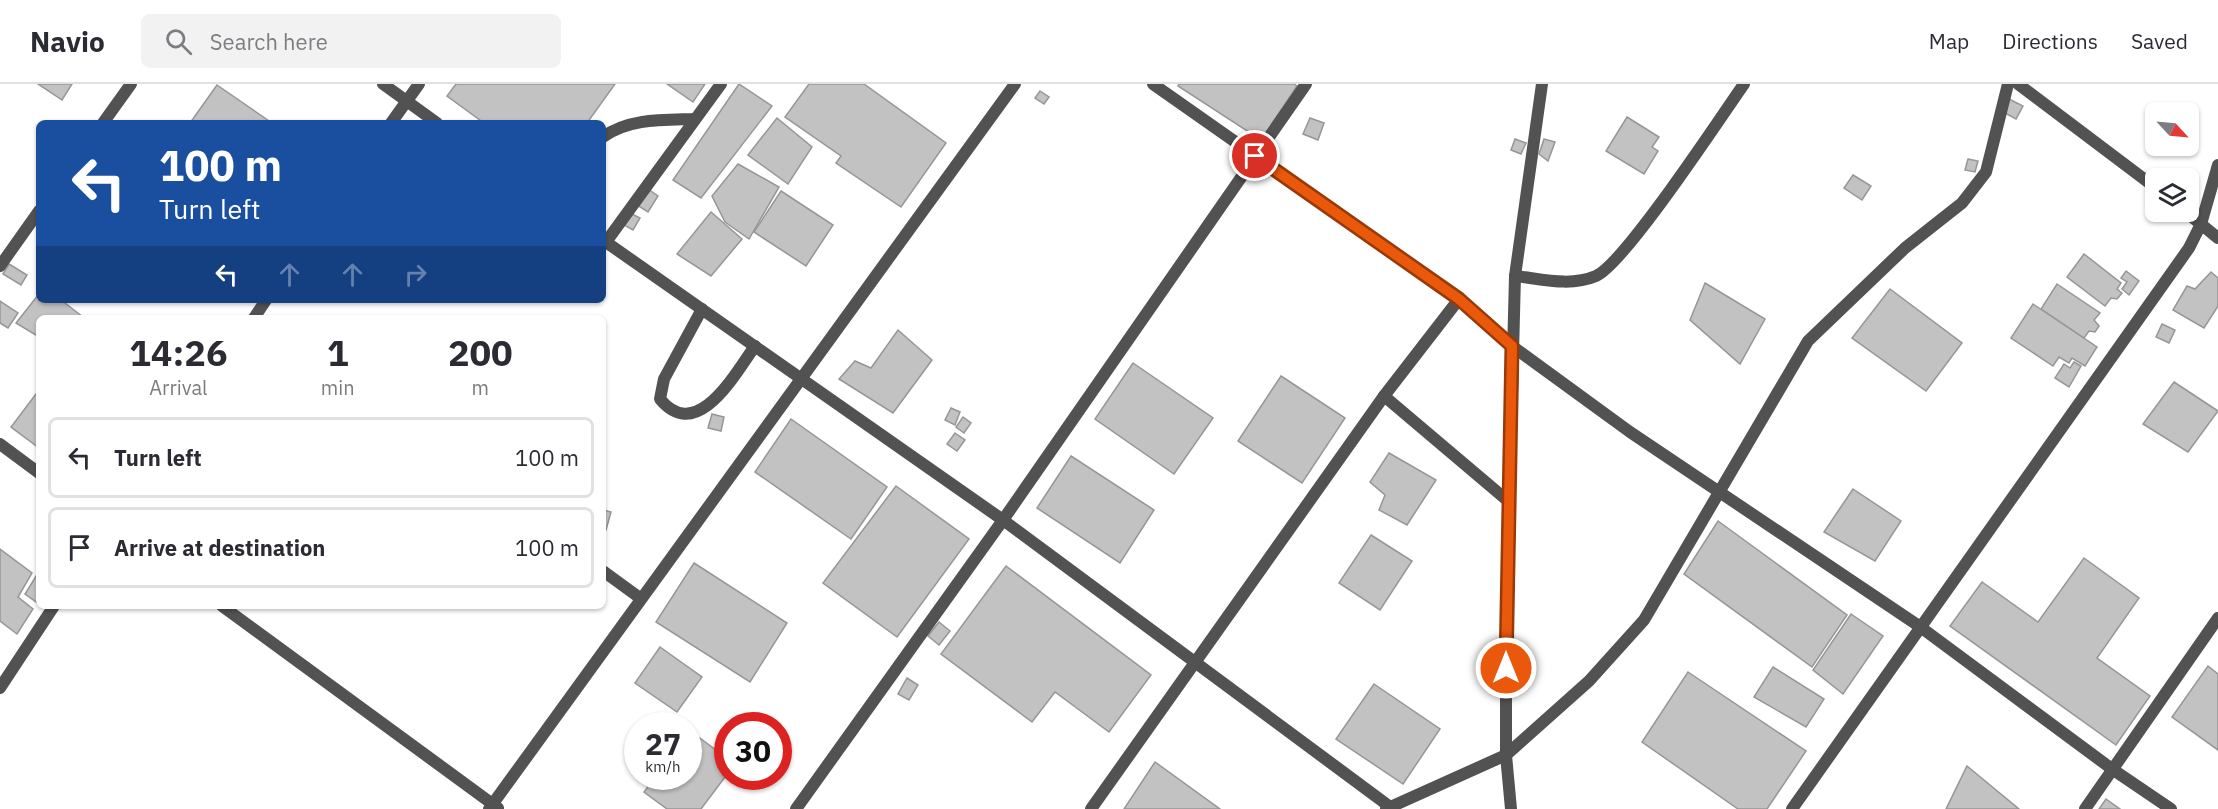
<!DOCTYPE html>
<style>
:root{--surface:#fff;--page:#f2f2f3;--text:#2b2b33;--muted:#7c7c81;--line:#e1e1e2}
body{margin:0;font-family:"IBM Plex Sans",sans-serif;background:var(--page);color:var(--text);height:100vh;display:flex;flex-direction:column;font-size:22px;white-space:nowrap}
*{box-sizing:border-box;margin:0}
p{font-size:20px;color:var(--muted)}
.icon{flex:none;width:33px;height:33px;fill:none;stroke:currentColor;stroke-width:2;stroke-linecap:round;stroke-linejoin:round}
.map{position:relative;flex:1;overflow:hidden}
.drawer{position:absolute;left:36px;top:231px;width:570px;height:294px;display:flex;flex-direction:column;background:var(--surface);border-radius:9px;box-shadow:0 2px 4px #0004}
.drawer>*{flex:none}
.top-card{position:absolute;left:36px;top:36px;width:570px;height:183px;border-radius:9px;box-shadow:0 2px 4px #0004;background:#1a4fa0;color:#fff;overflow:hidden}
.needle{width:39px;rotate:116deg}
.tools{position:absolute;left:2145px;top:18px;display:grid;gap:12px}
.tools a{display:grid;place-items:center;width:54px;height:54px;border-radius:9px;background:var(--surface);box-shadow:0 2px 4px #0004;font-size:30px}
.speed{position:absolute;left:624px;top:628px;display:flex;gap:12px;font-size:30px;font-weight:700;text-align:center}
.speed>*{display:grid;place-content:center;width:78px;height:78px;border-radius:50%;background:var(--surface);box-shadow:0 2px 4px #0004;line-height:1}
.speed small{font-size:15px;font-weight:400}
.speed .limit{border:9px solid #d22;background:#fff;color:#111}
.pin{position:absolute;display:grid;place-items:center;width:51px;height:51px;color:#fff;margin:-26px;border:3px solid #fff;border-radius:50%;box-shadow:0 2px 6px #0007}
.me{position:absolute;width:66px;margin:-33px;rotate:0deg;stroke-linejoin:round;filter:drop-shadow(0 0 4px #0008)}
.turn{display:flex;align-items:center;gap:21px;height:126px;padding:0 24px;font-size:27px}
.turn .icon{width:78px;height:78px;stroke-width:2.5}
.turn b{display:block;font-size:42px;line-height:51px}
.lanes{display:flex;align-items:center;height:57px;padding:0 24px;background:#0003;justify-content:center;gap:30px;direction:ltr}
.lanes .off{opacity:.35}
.eta{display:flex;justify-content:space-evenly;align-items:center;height:102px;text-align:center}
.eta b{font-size:36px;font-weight:700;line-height:42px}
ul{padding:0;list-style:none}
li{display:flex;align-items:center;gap:18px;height:81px;margin:0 12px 9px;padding:0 12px;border:3px solid var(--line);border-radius:9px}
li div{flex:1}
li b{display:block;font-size:22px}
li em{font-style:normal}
header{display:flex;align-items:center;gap:36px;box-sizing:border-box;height:84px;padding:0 30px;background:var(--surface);border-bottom:2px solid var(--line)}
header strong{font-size:28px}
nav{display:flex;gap:33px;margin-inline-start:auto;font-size:21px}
.search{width:420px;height:54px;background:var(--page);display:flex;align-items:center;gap:15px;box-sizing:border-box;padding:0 21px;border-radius:9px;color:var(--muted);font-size:22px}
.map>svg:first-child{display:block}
</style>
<header>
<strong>Navio</strong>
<div class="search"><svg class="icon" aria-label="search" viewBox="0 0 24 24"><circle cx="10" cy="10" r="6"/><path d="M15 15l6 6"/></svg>Search here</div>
<nav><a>Map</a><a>Directions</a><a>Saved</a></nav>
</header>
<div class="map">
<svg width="2218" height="725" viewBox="0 0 2218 725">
<rect width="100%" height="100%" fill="#fff"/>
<g fill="#c2c2c2" stroke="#969696" stroke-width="1.5">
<polygon points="38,0 72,0 62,16"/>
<polygon points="456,0 615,0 587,39 484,39 447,12"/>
<polygon points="667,0 705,0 693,18"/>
<polygon points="739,0 772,22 701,114 673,96"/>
<polygon points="809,0 864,0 946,59 901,123 836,79 841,72 785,33"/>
<polygon points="1179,0 1294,0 1297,2 1261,56 1178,2"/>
<polygon points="217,1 272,39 190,39"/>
<polygon points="1040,7 1049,13 1044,20 1035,14"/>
<polygon points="2009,15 2023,22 2016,35 2003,28"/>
<polygon points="1627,33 1659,53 1652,63 1658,67 1644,90 1606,67"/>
<polygon points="777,34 812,63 788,100 748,71"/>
<polygon points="1310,34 1324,39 1318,56 1303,50"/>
<polygon points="1515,55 1526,59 1521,70 1511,66"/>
<polygon points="1544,55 1555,58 1548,77 1539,70"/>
<polygon points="1968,75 1978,77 1975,88 1965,86"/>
<polygon points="738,80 779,103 749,155 725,138 712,112"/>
<polygon points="1853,91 1871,102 1862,116 1844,104"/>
<polygon points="648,105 658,112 648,128 637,121"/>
<polygon points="781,107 833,141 806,182 754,148"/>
<polygon points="711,128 742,155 711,192 677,170"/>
<polygon points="630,129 640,134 633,146 624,141"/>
<polygon points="2084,170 2121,199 2117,205 2122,209 2117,215 2111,214 2105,222 2067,193"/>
<polygon points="9,180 27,191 21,201 3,190"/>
<polygon points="2126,187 2139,197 2129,211 2122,205 2127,198 2121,194"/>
<polygon points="2211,188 2218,194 2218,222 2204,244 2173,226 2187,202 2195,205"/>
<polygon points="1705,199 1765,235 1740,280 1690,236"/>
<polygon points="2057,200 2100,229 2094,236 2099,242 2095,248 2089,247 2084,254 2041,225"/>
<polygon points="1890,205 1962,259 1926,307 1852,254"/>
<polygon points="39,210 39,216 61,216 83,233 39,234 39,253 16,239"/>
<polygon points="0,217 18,229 8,244 0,239"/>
<polygon points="2033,220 2097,263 2085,282 2072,274 2069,279 2059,273 2053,282 2011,254"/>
<polygon points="2162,240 2175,246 2169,259 2156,253"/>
<polygon points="898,246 932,276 893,329 839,295 855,277 871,284"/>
<polygon points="2074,278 2081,282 2069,303 2055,294 2064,280 2070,284"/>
<polygon points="1133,279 1213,334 1174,390 1095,335"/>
<polygon points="1281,292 1345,334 1302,399 1238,357"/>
<polygon points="2174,298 2218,327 2188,368 2143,340"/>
<polygon points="39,306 39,364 11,343"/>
<polygon points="951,324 960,328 955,341 945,336"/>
<polygon points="712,330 724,333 721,347 708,344"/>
<polygon points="963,333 971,339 964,349 956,343"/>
<polygon points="791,335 887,403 851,455 755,388"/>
<polygon points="955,349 965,356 957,367 947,360"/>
<polygon points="1389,369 1436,396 1407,441 1379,426 1385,411 1370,398"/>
<polygon points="1071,372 1154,426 1120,479 1037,424"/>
<polygon points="896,402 969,455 897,553 823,499"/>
<polygon points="1853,405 1901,437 1875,477 1824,448"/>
<polygon points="603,426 611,428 606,446 603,445"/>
<polygon points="1718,437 1847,531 1812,583 1684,490"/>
<polygon points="1371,451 1412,477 1380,526 1339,499"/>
<polygon points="0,465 32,489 18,513 33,525 17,550 0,537"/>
<polygon points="2084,474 2139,514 2097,574 2150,612 2116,661 1950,542 1982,498 2038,538"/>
<polygon points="694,479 787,539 750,598 656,538"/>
<polygon points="1006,482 1151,591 1109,648 1055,608 1032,638 941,570"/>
<polygon points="38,489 39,490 39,520 25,510"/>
<polygon points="1851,530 1883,552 1843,610 1813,586"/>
<polygon points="939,538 950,547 939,561 928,552"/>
<polygon points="660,563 702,593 677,628 635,599"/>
<polygon points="2208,582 2218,590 2218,666 2172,633"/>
<polygon points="1773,583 1824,615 1806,643 1754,613"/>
<polygon points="1688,588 1806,667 1767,725 1738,725 1642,658"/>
<polygon points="907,594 918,601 909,616 898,610"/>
<polygon points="1374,600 1440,645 1403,700 1336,655"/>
<polygon points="689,646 728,675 728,689 701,725 667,725 644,708 655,693 688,693"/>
<polygon points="1155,678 1220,725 1124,725"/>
<polygon points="1967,682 2019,725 1946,725"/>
<polygon points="2106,715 2120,725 2099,725"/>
</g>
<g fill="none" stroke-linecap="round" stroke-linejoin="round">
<g stroke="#525252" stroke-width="12">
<path d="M603,53c26,-19 61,-17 92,-18"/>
<path d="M702,225l-38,70 -4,20c37,45 75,-25 95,-53"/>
</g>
<g stroke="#525252" stroke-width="12">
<polyline points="383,0 437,39"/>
<polyline points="1153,0 1459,215 1512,262 1630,348 1919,542 2112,685 2171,725"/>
<polyline points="2018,0 2156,104"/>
<polyline points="103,39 131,0"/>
<polyline points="391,39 419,0"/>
<polyline points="2186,128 2218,154"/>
<polyline points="603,156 1003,436 1393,725"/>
<polyline points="606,158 721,0"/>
<polyline points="0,182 39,127"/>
<path d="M1515,192c27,3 55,11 81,0 29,-13 124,-158 148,-192"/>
<polyline points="254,234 266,216"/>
<polyline points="1384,312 1508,417"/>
<polyline points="0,360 39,389"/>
<polyline points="603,487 640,514"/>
<polyline points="222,522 498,724"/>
<polyline points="0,604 54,522"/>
<polyline points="489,725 1015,0"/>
<polyline points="796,725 1003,436 1306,0"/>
<polyline points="1091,725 1384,312 1459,215"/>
<polyline points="1386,725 1506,671 1589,597 1644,536 1808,257 1905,164 1962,119 1986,88 2008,0"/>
<polyline points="1511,725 1506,671 1506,540 1515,192 1542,0"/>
<polyline points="1792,725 2189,164 2201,140 2218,81"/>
<polyline points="2085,725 2218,534"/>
</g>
</g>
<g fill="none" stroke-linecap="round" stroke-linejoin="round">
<g stroke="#983908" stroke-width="15">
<polyline id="route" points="1255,72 1459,215 1512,262 1506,584"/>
</g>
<use href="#route" stroke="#ea580c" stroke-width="10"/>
</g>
</svg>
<div class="tools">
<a><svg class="needle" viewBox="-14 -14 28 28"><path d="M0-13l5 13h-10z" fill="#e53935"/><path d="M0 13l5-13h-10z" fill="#7c7c81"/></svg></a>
<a><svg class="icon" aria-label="layers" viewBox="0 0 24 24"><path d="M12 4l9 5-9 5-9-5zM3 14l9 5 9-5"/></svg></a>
</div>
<div class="speed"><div>27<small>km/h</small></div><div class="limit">30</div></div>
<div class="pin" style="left:1255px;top:72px;background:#d93025"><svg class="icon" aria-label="arrive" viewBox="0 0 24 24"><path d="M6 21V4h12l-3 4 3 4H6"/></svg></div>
<svg class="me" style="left:1506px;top:584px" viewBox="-20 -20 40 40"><circle r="17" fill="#ea580c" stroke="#fff" stroke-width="3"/><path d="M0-11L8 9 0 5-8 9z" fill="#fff"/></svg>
<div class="top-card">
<div class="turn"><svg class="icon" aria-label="left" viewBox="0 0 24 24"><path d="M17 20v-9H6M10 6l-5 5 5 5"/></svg><div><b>100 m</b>Turn left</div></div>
<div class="lanes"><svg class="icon" aria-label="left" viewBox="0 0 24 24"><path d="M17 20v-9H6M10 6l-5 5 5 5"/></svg><svg class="icon off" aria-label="ahead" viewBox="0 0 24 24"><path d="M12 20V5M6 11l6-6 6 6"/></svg><svg class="icon off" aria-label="ahead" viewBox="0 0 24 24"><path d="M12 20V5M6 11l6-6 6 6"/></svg><svg class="icon off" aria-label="right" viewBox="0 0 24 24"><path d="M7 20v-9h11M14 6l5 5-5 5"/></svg></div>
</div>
<section class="drawer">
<div class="eta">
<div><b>14:26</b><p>Arrival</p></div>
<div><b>1</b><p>min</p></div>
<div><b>200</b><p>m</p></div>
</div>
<ul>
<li><svg class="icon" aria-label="left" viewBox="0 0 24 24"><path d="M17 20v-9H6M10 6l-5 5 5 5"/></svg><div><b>Turn left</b></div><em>100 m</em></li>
<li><svg class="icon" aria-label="arrive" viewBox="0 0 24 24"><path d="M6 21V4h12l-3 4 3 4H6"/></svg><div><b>Arrive at destination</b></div><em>100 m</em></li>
</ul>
</section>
</div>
